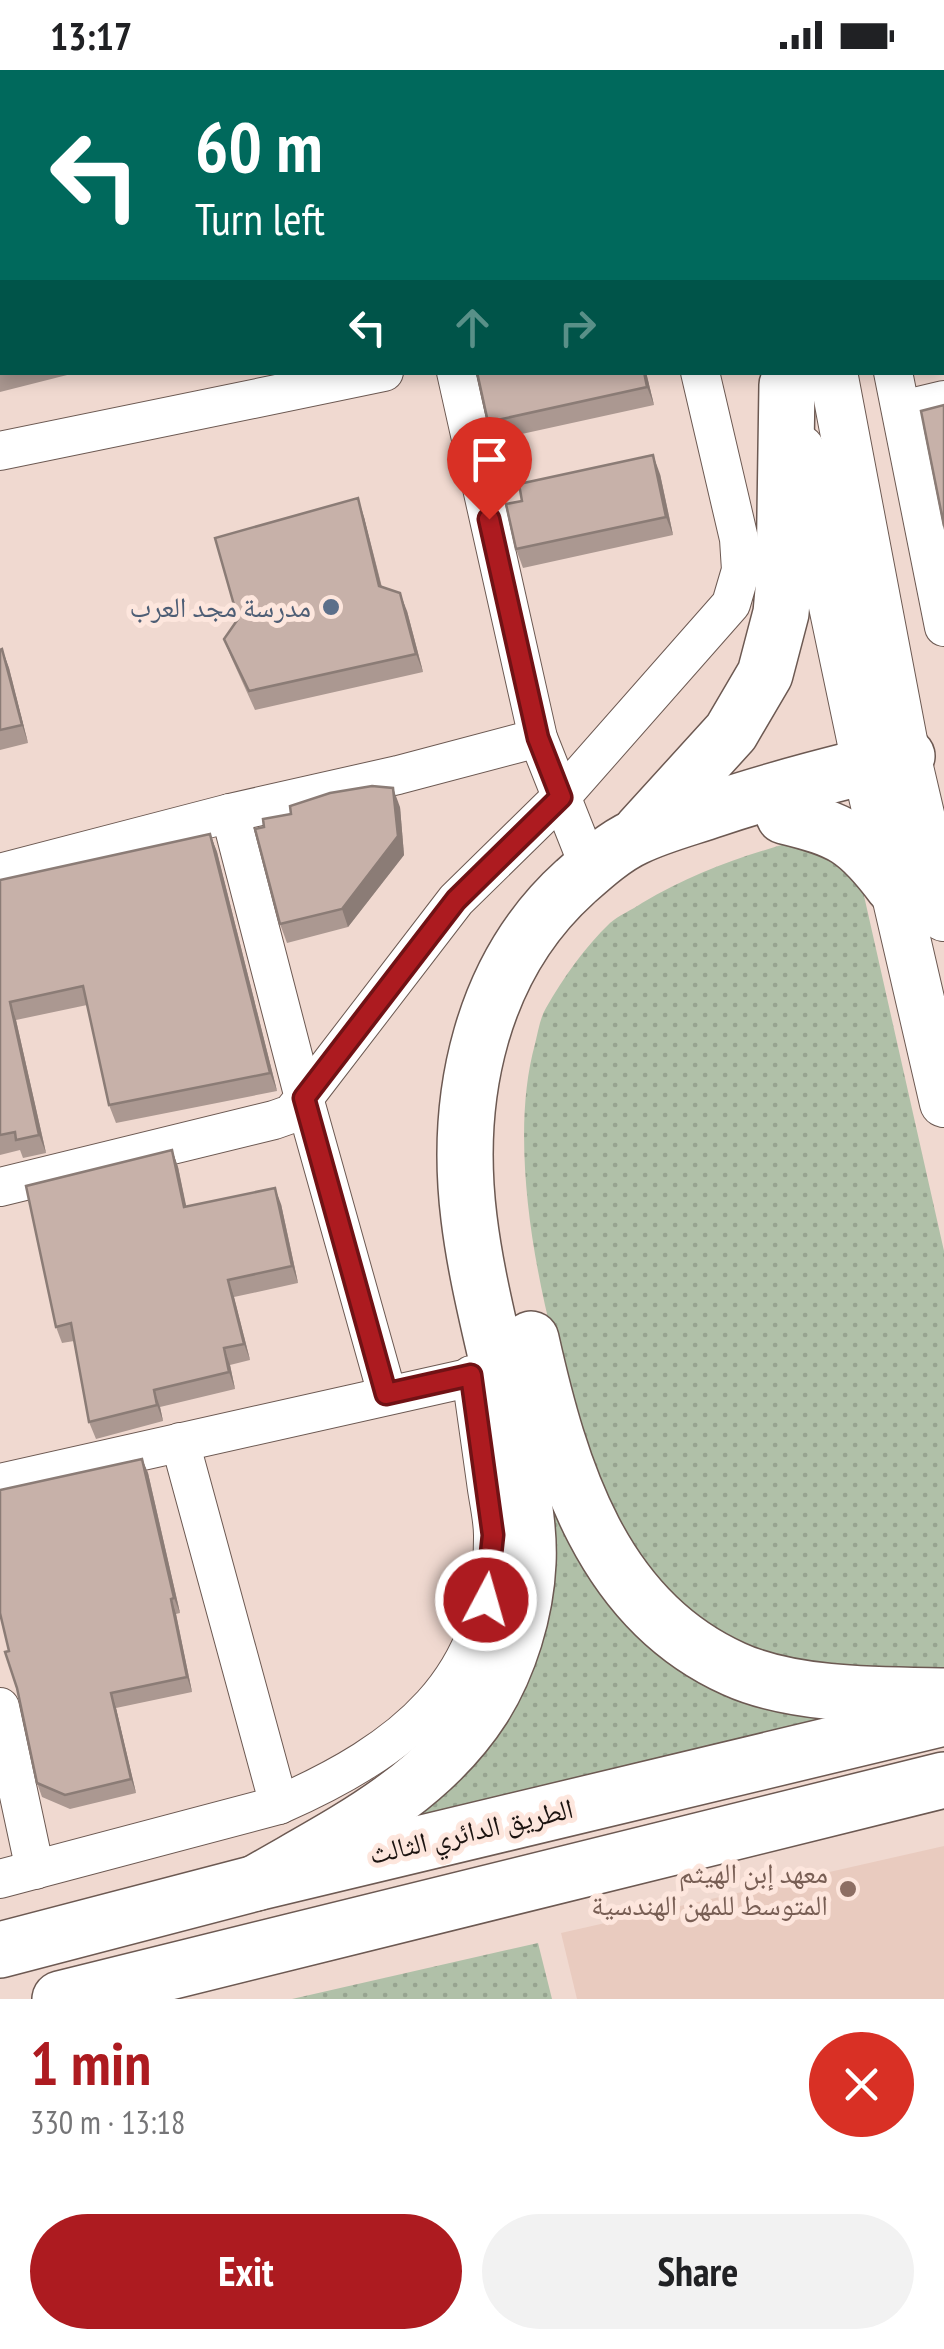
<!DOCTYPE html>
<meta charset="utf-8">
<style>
:root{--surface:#fff;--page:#f2f2f2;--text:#202124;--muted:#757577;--accent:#ad1b20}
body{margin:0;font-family:"PT Sans Narrow","Noto Naskh Arabic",sans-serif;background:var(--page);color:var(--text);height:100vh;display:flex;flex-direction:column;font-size:38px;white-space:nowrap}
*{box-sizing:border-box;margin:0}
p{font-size:32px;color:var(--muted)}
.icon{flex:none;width:55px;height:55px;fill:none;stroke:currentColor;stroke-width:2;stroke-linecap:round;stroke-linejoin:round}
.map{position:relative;height:1929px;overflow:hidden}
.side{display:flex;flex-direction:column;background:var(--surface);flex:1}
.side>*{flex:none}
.banner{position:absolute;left:0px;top:0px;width:945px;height:305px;box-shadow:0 5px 15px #0003;background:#00695c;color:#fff;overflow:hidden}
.pin{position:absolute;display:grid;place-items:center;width:85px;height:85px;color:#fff;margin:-102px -42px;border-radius:50% 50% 50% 0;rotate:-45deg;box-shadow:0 0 10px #0007}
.pin .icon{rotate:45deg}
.me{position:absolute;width:110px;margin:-55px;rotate:6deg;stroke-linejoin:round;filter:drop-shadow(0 0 8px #0008)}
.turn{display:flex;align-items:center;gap:35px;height:210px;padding:0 30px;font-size:45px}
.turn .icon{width:130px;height:130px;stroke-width:2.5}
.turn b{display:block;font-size:70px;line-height:85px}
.lanes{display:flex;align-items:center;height:95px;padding:0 30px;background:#0003;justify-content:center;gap:50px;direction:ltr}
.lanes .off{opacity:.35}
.round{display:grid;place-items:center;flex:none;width:105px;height:105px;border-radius:52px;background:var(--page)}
.overview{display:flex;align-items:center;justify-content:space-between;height:170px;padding:0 30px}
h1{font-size:60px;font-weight:700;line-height:75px;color:var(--accent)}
.primary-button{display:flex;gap:20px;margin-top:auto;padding:20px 30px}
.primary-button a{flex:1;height:115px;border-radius:60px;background:var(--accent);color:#fff;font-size:40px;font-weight:700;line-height:115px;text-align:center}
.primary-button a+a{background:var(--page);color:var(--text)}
.status{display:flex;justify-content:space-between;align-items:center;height:70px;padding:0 50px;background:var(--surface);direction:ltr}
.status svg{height:28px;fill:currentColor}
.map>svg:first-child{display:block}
</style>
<div class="status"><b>13:17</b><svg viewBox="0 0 49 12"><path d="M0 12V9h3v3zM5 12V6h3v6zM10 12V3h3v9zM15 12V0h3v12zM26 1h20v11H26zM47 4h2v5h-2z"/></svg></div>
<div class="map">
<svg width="944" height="1929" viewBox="0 0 944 1929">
<defs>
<pattern id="grass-dots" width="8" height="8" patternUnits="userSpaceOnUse" patternTransform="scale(2.5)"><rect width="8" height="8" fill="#b0c0a8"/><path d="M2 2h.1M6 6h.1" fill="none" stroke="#97a490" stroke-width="1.8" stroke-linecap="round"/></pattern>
</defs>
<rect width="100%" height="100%" fill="#f0d9d0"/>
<polygon fill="#e9cbbf" points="944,1776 944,1929 577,1929 561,1863"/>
<g fill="url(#grass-dots)">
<path d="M796,771l62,28 86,382v423c-89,-4 -171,0 -248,-52 -32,-21 -68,-72 -83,-107 -54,-121 -114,-342 -78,-471 3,-12 5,-26 11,-36 17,-30 39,-61 64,-85 9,-8 22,-13 32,-20 49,-29 99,-47 154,-62z"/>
<polygon points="553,1427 606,1510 848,1648 393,1754 542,1545"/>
<polygon points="538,1873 552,1929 292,1929"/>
</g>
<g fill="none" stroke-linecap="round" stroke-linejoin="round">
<g stroke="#6c5952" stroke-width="40">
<g id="minor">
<polyline points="397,0 398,2"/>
<polyline points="828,0 828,2"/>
<polyline points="942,18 944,18"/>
<polyline points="456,302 538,668 590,799"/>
<polyline points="893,302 944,557"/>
<polyline points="902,340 944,330"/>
<polyline points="0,381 384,302"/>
<polyline points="0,803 230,743 398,705 538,668"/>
<polyline points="0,1117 274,1050 291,1044 304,1028 230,743"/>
<polyline points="387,1324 304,1028 456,830 561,727 731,534 741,500 739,469 700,302"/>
<polyline points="0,1413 495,1302"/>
<polyline points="0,1637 35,1800"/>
<path d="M279,1735c122,-54 215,-123 214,-270 0,-17 -5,-36 -7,-53 -5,-36 -10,-71 -15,-107"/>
<polyline points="0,1809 279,1735 180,1372"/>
</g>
</g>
<g stroke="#6c5952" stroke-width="50">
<g id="major">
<polyline points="726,0 726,2"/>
<polyline points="776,0 777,2"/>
<polyline points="833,302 904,676 944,847"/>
<polyline points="800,379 873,726 944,1033"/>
</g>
</g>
<g stroke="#6c5952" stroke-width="58">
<g id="highway">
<path d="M784,746c58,14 73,22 109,70"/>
<polyline points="641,761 731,662 765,604 781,543 784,509 787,315"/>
<path d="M531,1269c29,130 71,271 203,330 59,27 146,26 210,27"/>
<path d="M256,1813c84,-49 173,-91 227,-175 26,-41 43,-96 45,-145 2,-39 -8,-82 -14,-121 -13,-75 -36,-149 -45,-224 -15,-122 12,-251 106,-336 18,-16 39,-35 61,-45 25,-12 53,-19 79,-28 63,-21 127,-37 192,-53"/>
<polyline points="0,1880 256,1813 944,1648"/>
<polyline points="60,1929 944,1710"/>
</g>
</g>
<use href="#minor" stroke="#fff" stroke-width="38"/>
<use href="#major" stroke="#fff" stroke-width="48"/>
<use href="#highway" stroke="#fff" stroke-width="55"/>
</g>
<g fill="#ab9891">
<polygon points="0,0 345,0 345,2 2,2 2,302 79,302 0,322"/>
<rect x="942" y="34" width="2" height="253"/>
<polygon points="477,302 646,302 654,335 494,370 488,352"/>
<polygon points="660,404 673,465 523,498 516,479"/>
<polygon points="364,447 382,517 407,541 423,602 255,640 231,587 224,569"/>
<polygon points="2,579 9,598 28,673 0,680 0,580"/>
<polygon points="400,737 404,785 348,857 287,873 280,854 264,757"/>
<polygon points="210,764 217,782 277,1021 116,1053 109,1035 87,935 16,950 46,1083 23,1088 20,1080 0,1085 0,810"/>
<polygon points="172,1080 178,1097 186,1137 281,1134 298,1213 234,1227 250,1290 230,1295 235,1319 160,1337 163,1351 96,1369 89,1352 74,1271 62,1273 56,1257"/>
<polygon points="142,1389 148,1403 180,1543 176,1544 192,1622 116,1638 136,1723 70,1739 42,1727 37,1713 9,1581"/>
</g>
<g fill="#8b7c76">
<polygon points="644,302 646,302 654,335 647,317"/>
<polygon points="653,385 660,404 673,465 666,447"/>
<polygon points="358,428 364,447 386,535 379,516"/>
<polygon points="400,523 407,541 423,602 416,584"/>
<polygon points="2,579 9,598 28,673 22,655"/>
<polygon points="393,718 400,737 404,785 348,857 342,839"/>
<polygon points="210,764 217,782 277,1021 270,1003"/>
<polygon points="10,932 16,950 46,1083 39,1065"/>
<polygon points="172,1080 178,1097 190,1154 184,1137"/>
<polygon points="275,1118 281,1134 298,1213 292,1196"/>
<polygon points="228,1210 234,1227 250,1290 244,1274"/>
<polygon points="224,1278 230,1295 235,1319 229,1302"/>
<polygon points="154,1320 160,1337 163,1351 157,1335"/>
<polygon points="142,1389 148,1403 180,1543 174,1528"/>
<polygon points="171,1529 176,1544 192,1622 187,1607"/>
<polygon points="111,1623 116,1638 136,1723 131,1709"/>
</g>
<g fill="#c7b1a9" stroke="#8b7c76" stroke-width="2.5">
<polygon points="0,0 342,0 343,2 2,2 2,301 0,302"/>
<polygon points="548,0 630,0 631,2 548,2"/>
<rect x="942" y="34" width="2" height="119"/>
<polygon points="944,160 944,269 942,269 942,162"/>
<polygon points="477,302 644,302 647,317 488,352"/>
<polygon points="944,335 944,456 921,341"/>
<polygon points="653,385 666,447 516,479 506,434 522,431 519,414"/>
<polygon points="358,428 379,516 400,523 416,584 249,621 224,569 238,549 215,468"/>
<polygon points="2,579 22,655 0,660 0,580"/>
<polygon points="372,716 393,718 398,766 342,839 280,854 255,759 264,757 263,749 291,744 290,736 330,723"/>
<polygon points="210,764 270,1003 109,1035 83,916 10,932 39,1065 16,1070 15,1062 0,1065 0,810"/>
<polygon points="172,1080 184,1137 275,1118 292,1196 228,1210 244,1274 224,1278 229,1302 154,1320 157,1335 89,1352 71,1253 56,1257 26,1116"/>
<polygon points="142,1389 174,1528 171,1529 187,1607 111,1623 131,1709 65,1725 37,1713 17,1618 5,1582 9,1581 0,1543 0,1420"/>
</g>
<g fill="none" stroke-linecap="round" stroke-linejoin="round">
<g stroke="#701215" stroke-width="25">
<polyline id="route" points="486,1530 493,1465 471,1305 386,1324 304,1028 456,830 561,727 538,668 489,449"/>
</g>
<use href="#route" stroke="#ad1b20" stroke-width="18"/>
</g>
<circle fill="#5c6f8a" stroke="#fde6dd" stroke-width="4" cx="331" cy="537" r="10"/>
<circle fill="#8d6e63" stroke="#fde6dd" stroke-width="4" cx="848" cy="1819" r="10"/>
<g text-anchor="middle" stroke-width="10" stroke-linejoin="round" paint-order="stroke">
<g font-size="28" fill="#4e5e75" stroke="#fde6dd" text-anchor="end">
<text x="311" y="547">مدرسة مجد العرب</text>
</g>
<g font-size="28" fill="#1b1310" stroke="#fde6dd">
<text transform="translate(471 1761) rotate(-13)" y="10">الطريق الدائري الثالث</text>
</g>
<g font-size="28" fill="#785e54" stroke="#fde6dd" text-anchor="end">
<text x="828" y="1813">معهد إبن الهيثم<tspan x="828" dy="32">المتوسط للمهن الهندسية</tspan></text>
</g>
</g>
</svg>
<div class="pin" style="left:489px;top:449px;background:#d93025"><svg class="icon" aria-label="arrive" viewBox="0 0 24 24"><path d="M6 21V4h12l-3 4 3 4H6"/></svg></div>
<svg class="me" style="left:486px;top:1530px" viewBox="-20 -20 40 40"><circle r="17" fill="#ad1b20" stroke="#fff" stroke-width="3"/><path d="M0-11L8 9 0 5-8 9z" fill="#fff"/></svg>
<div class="banner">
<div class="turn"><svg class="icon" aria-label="left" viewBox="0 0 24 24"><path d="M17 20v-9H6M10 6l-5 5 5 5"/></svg><div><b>60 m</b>Turn left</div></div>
<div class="lanes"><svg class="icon" aria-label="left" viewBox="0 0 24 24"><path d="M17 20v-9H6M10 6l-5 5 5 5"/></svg><svg class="icon off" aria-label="ahead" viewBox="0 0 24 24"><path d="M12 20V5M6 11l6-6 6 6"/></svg><svg class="icon off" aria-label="right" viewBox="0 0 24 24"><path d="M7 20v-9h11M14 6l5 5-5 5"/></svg></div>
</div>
</div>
<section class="side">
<div class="overview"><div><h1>1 min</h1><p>330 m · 13:18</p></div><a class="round" style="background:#d93025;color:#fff"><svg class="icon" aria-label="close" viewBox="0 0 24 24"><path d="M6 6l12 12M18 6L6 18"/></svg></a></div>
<div class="primary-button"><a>Exit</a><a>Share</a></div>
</section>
